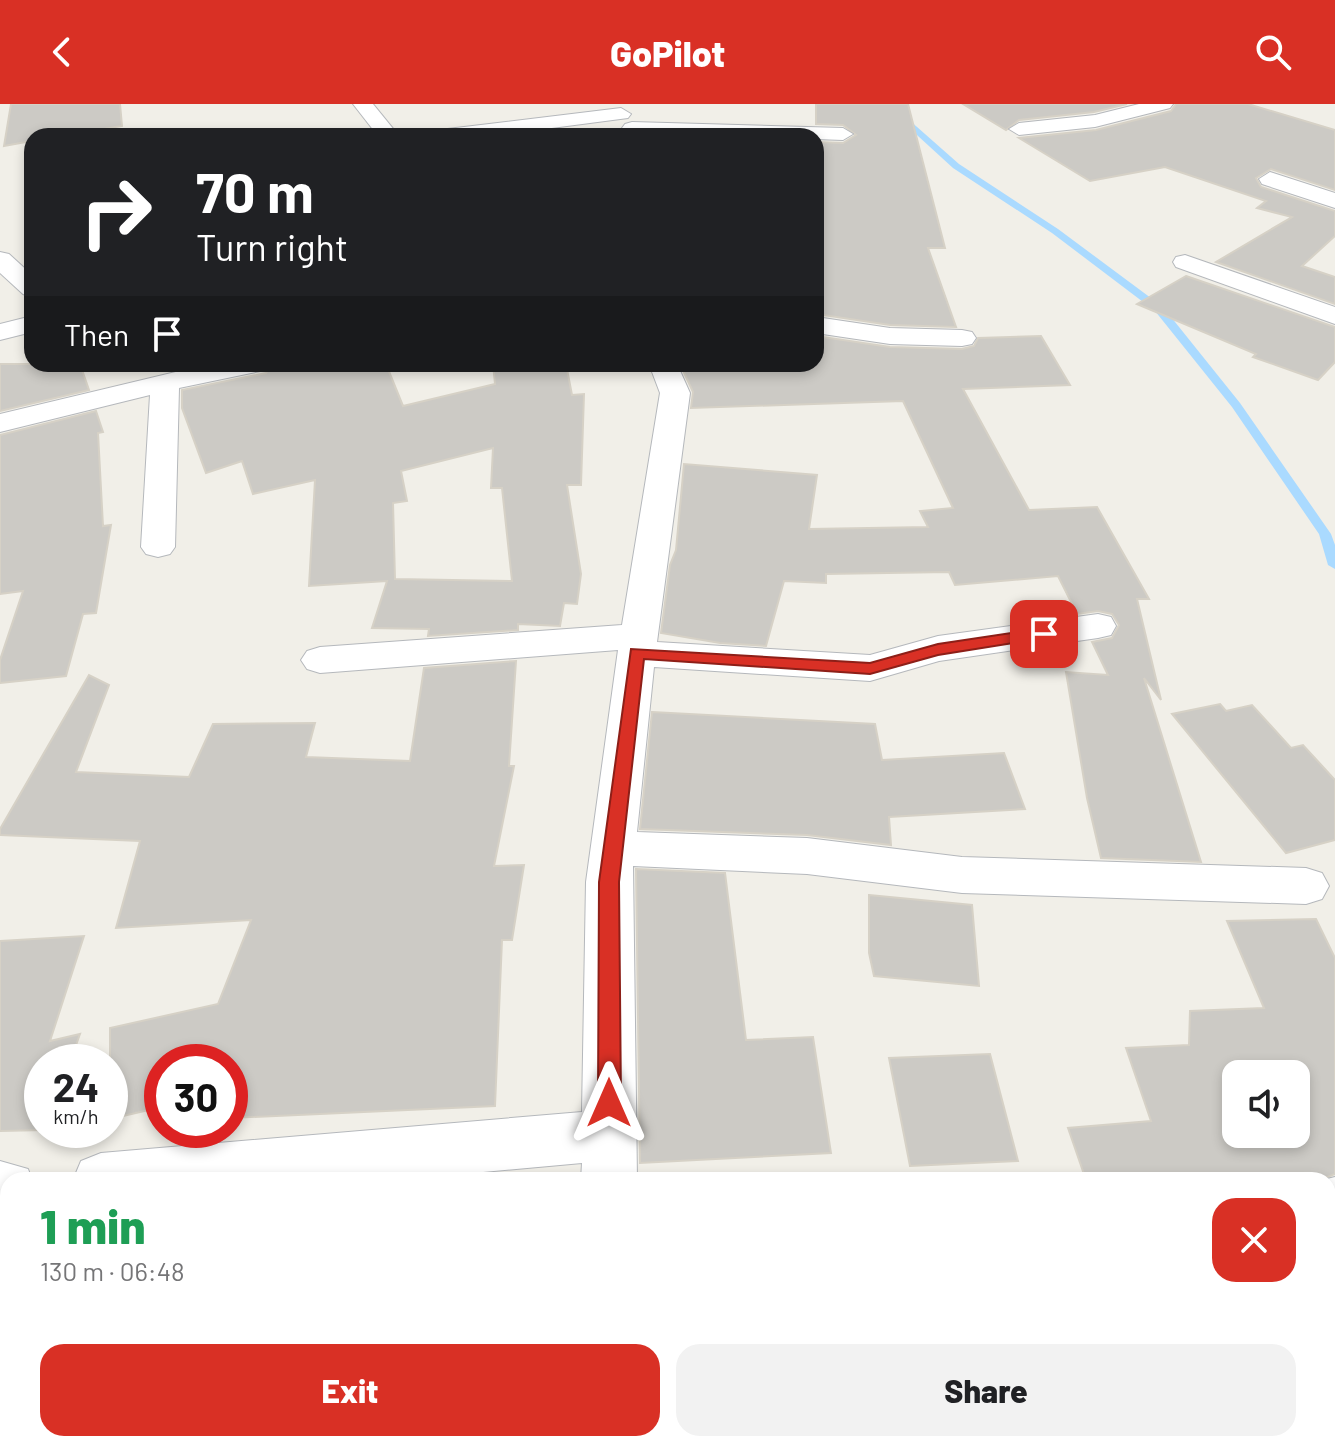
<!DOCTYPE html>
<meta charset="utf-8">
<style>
:root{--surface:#fff;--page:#f2f2f2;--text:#202124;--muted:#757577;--accent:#d93025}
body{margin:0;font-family:Barlow,sans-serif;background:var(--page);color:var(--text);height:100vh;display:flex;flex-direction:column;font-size:30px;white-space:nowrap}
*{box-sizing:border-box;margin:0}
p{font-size:26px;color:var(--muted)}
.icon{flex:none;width:44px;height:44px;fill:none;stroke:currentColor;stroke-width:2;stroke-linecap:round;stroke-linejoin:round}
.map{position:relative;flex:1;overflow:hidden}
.side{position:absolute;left:0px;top:1068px;width:1336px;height:280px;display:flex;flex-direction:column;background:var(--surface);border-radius:24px 24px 0 0;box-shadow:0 4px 12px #0003}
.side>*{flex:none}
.guide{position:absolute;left:24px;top:24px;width:800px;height:244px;border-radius:24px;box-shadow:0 4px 12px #0003;background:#202124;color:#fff;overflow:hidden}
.tools{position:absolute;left:1222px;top:956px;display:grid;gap:16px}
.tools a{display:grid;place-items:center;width:88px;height:88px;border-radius:16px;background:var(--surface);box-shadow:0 4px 12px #0003;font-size:40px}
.speed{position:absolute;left:24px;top:940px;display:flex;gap:16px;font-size:40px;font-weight:700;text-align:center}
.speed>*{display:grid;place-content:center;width:104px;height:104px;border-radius:50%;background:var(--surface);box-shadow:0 4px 12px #0003;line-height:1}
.speed small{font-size:20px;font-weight:400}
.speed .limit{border:12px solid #d22;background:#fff;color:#111}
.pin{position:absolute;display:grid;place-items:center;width:68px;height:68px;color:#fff;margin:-34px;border-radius:16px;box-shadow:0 4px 12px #0006}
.me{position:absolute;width:88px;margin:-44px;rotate:0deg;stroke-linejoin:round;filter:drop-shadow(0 0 6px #0008)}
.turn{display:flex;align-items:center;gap:28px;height:168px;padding:0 40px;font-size:36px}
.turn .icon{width:104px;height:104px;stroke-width:2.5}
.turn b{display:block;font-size:56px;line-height:68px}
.then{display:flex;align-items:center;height:76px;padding:0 40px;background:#0003;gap:16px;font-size:30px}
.round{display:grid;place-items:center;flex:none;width:84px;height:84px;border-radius:24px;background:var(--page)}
.summary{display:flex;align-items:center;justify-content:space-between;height:136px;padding:0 40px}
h1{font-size:48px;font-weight:800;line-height:60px;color:#1e9e55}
.button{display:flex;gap:16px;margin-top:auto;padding:16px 40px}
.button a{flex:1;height:92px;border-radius:24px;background:var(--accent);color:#fff;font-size:32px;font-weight:800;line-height:92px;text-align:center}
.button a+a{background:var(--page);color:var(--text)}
header{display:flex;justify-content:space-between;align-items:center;height:104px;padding:0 40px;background:var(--accent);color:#fff;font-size:36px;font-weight:800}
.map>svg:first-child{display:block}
</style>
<header><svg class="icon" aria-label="back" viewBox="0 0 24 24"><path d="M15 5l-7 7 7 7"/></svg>GoPilot<svg class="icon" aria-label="search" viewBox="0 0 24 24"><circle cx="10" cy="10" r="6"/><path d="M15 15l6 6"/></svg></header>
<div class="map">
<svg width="1335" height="1348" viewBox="0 0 1335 1348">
<rect width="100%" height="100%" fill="#f1efe8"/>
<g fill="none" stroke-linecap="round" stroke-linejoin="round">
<polygon fill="#aadaff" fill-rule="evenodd" points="883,0 891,0 959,60 1058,125 1163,203 1240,299 1331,430 1335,441 1335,465 1328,461 1319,430 1232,303 1155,207 1052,129 953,64"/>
</g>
<g fill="#cccac5" stroke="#d6d1c6" stroke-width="2" fill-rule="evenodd">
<polygon points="11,0 120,0 122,22 63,32 32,32 32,37 4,42"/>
<polygon points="816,0 908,0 945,144 928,144 956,223 890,221 816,210 816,38 843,39 856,31 843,21 816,20"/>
<polygon points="963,0 1127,0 1094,8 1019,16 1006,26"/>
<polygon points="1176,0 1248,0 1335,26 1335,86 1271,65 1256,74 1261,83 1335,107 1335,132 1302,162 1335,173 1335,200 1216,158 1292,113 1257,104 1266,97 1165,63 1090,77 1019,34 1096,26 1171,7"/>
<polygon points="1186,172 1335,223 1335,258 1318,276 1253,253 1256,250 1137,200"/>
<polygon points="816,232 890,243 962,245 974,242 978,234 1041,232 1070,281 963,285 1029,406 1097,403 1149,495 1137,495 1161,596 1144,574 1201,758 1101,754 1087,694 1066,568 1108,571 1092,538 1112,534 1119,521 1112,510 1098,507 1077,510 1058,472 955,481 949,468 826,470 826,479 784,477 766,542 720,539 661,529 670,461 676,446 684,360 817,371 809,425 928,423 920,407 953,404 903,297 691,304 693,288 680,260 816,260"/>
<polygon points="0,260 80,260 89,286 0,307"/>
<path d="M272,260h114l17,42 92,-22 -2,-20h73l6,31 12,-1 -3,91h-14l14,89 -4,30 -13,-1 -4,23 -42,-2v6l-90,6 1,-7 -57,-1 15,-47 -78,5 6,-106 -62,14 -11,-33 -36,12 -24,-65v-18l84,-17zM493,344l-2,40h11l10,93 -117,-2 -2,-76 14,-2 -6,-30z"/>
<polygon points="96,307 103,328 98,329 103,422 111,421 96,509 83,510 66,572 0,579 0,556 23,487 0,490 0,331"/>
<polygon points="516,557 509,662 514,662 494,762 524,761 512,836 502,836 495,1002 230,1014 230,958 162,958 162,1003 110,1015 110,924 218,900 251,816 116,824 140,737 0,731 0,725 89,571 109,581 76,668 189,673 213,620 315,619 306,653 410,657 424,564"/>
<polygon points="1220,600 1226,607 1252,601 1291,644 1303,641 1335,676 1335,736 1286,749 1172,610"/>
<polygon points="652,608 875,620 882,656 1004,649 1025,705 889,713 891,741 807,731 640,725"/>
<polygon points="636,765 725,769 746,936 813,933 831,1049 640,1059"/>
<polygon points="869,791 972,801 979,882 874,872 869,849"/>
<path d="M1316,815l19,39v216l-15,6h-234l-18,-52 83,-7 -25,-73 63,-3 1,-34 74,-3 -37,-87zM1236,970h60v60h-60z"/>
<polygon points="84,832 50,937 80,930 70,958 42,958 44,1026 0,1027 0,837"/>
<polygon points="990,950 1018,1057 910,1062 889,954"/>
</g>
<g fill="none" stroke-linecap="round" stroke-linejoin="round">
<g stroke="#b5b8bc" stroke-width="2">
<g id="street">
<polygon points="353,0 373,0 399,32 378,32"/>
<polygon points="1139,0 1173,0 1170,4 1095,23 1019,31 1009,25 1019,19 1095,11"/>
<polygon points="621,4 631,10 628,14 490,32 429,32 439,26"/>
<polygon points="632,18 843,24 853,30 843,36 816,35 816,32 625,28 622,24 625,20"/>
<polygon points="1270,68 1335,89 1335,104 1262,80 1259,75"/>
<polygon points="0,148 9,150 32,171 32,193 23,190 0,169"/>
<polygon points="1185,151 1335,203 1335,220 1176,163 1173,158 1176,153"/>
<polygon points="32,212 32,228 0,236 0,220"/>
<polygon points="816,213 890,224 962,226 972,228 976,234 972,240 962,242 890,240 816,229"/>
<polygon points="209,260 269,260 265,266 179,284 175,443 170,450 158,453 146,450 141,443 150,291 0,328 0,310"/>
<polygon points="649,260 677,260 690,289 657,538 870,551 938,532 1098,510 1111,513 1116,522 1111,531 1098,534 939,557 870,577 654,563 637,728 807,734 962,753 1306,764 1322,769 1329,782 1322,795 1306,800 962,789 807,770 633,762 637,1076 581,1076 582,1059 397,1076 73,1076 81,1057 101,1049 582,1008 586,778 618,546 320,569 307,565 301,556 307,547 320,543 622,521 660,289"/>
<polygon points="0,1057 28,1065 32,1076 8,1076 8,1111 0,1111"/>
<polygon points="1335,1073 1335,1129 1328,1130 1328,1076 1323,1076"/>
<rect x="580" y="1340" width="64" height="8"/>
<polygon points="1026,1340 1090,1340 1091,1348 1027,1348"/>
</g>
</g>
<use href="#street" fill="#fff" fill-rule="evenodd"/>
</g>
<polygon fill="#d93025" stroke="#8d1f18" stroke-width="2" points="1044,524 1052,530 1050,533 938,551 870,570 644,555 619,778 621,999 617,1007 609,1010 601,1007 598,999 599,778 631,545 870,559 938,540"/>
</svg>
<div class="tools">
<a><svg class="icon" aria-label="sound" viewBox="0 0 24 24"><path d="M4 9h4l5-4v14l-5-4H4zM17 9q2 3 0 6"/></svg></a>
</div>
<div class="speed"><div>24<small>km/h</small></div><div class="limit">30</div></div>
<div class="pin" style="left:1044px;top:530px;background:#d93025"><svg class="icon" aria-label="arrive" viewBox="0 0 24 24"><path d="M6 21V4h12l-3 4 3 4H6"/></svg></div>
<svg class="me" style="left:609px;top:999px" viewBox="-20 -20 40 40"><path d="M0-17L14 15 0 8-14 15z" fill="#d93025" stroke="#fff" stroke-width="4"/></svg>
<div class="guide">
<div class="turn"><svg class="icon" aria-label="right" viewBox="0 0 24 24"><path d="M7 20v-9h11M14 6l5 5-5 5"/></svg><div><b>70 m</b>Turn right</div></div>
<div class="then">Then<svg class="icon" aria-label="arrive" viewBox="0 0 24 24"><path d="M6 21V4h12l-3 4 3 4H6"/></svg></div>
</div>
<section class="side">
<div class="summary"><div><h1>1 min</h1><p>130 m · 06:48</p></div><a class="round" style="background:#d93025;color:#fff"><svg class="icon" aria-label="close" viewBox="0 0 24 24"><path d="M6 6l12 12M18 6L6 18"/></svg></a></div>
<div class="button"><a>Exit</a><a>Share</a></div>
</section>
</div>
